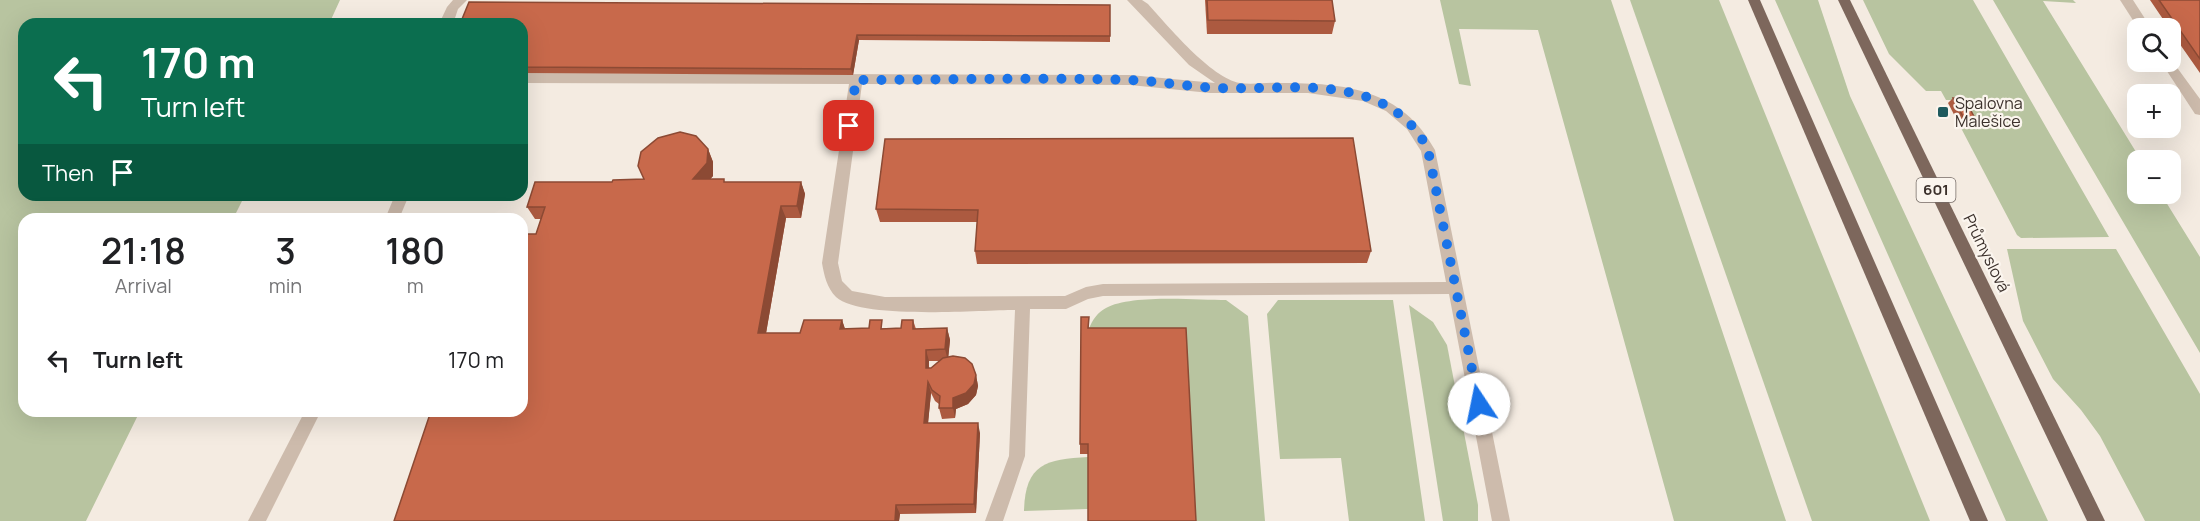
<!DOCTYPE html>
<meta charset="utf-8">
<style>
:root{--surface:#fff;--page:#f6f6f6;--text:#202124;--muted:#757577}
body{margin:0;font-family:Manrope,sans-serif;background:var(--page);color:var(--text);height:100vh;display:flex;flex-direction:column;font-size:22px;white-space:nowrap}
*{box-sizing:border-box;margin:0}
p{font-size:20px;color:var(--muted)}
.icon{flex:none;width:33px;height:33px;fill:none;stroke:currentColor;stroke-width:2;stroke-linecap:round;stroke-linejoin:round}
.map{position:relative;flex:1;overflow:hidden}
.drawer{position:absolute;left:18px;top:213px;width:510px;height:204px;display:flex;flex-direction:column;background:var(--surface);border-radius:18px;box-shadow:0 6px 24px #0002}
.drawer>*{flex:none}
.hud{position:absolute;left:18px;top:18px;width:510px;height:183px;border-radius:18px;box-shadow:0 6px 24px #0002;background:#0b6e4f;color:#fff;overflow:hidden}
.fabs{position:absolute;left:2127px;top:18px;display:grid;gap:12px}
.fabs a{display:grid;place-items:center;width:54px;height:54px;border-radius:12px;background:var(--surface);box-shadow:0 6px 24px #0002;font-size:30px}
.pin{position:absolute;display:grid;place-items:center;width:51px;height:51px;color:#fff;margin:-26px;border-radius:12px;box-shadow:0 3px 9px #0006}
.me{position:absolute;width:66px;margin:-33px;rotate:349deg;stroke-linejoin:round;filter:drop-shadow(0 0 4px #0008)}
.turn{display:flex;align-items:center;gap:21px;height:126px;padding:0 24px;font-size:27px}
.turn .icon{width:78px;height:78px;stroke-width:2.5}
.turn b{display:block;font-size:42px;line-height:51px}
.then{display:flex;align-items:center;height:57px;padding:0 24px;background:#0003;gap:12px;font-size:22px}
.eta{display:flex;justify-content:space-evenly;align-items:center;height:102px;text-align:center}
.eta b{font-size:36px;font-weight:600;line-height:42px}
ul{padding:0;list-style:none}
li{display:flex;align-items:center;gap:18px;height:90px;padding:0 24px}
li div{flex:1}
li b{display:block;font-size:22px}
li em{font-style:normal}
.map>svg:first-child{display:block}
</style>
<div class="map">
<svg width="2200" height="521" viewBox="0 0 2200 521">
<rect width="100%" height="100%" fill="#f4ebe1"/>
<g fill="#b8c4a0">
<polygon points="0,0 340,0 329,24 24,24 24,195 245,195 233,219 24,219 24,411 140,411 86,521 0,521"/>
<polygon points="1440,0 1611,0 1786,521 1674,521 1538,30 1459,29 1471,86 1459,84"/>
<polygon points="1630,0 1719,0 1930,521 1812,521"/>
<polygon points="1775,0 1818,0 1850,96 2048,521 2006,521"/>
<polygon points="1863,0 1973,0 2109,237 2021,238 2017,235 1961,128 1971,128 1957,100 1946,100 1941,91 1926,91 1889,54"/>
<polygon points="1993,0 2073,0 2076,3 2043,1 2141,160 2138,160 2138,194 2161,194 2200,257 2200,353"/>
<polygon points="2007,249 2116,249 2200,394 2200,521 2145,521 2100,436 2081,410 2053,379 2023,321"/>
<path d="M1226,300l22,16 17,205h-72l-104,-192c3,-9 9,-17 17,-21 25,-14 91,-8 120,-8z"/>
<polygon points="1278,300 1393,300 1425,521 1349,521 1341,458 1280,459 1267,314"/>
<polygon points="1409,305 1433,322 1447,345 1478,505 1478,521 1443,521"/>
<path d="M1088,457v52l-64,2c1,-47 22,-52 64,-54z"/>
</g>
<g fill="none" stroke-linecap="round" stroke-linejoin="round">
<g fill="#cdbbac" fill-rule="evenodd">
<polygon points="453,0 467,0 458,9 453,24 439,24 447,7"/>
<path d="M1127,0h15l6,4c20,22 63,74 92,79 13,2 28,-1 41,0 64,0 121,6 154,67l75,371h-18l-43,-227 -346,2 -15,3 -22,10h-36l-5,147 -22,65h-18l24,-65 6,-146c-37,0 -153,10 -179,-13 -9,-9 -12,-22 -14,-34l27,-179 -327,-1v-10l608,2 85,8 -26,-18zM862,84l268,1 80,8h98l55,8 23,10 21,18 14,22 25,131 -343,2 -17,3 -21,9 -180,1 -33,-6 -10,-10 -4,-18z"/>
<polygon points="2120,0 2133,0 2151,28 2138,28"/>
<polygon points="2170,58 2200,99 2200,115 2195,114 2161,62 2170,62"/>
<polygon points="395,195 409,195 399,219 385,219"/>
<polygon points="305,411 321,411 266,521 248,521"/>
</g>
<g fill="#7d675c" fill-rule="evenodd">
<polygon points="1748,0 1760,0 1988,521 1970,521"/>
<polygon points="1838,0 1850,0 2105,521 2087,521"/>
</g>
</g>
<g fill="#ac5a40" fill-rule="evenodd">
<polygon points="1205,0 1332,0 1335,21 1332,34 1207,34"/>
<polygon points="2150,0 2200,0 2200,73 2170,30 2170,28 2169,28"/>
<polygon points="1110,5 1110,42 859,40 853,75 522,73 522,24"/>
<polygon points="1953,98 1977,122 1971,128 1961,128 1948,103"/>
<polygon points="885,139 1371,251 1367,263 977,264 975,251 977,222 880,222 876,209"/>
<path d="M708,149l5,13v14l-3,3 15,3h76l4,12 -4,24h-15l-20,115h34l42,-13 3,9 56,-1 12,-8 3,9 31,-1 3,12 -2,17 28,18 2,11 -2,9 -8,9 -12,5 -1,9 -13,1 -3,-11v-4l-4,-3 -4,-8 -3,30 52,10 -4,80 -76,1 -1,7h-505l128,-110v-177h14l5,-15h-6l-8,-12 85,-25 32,-3zM929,361h10l-8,7h-2z"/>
<polygon points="1089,317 1088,454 1080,454 1080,444"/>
</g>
<g fill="#8c4a34">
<polygon points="857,35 859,40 853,75 851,69"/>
<polygon points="708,149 713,162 713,176 699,192 693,179"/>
<polygon points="801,182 805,194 801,218 797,206"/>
<polygon points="781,206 786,218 764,345 758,333"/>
<polygon points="842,320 846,332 840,329"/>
<polygon points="947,328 950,340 948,361 945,349"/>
<polygon points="926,350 929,361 928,379 926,368"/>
<polygon points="976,375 978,386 976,395 968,404 956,409 955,418 953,408 953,398"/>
<polygon points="928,382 931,393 927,434 924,423"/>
<polygon points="978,423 980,433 976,513 974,504"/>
<polygon points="896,505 900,514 899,521 895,521"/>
</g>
<g fill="#c8694b" stroke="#8c4a34" stroke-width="1.5">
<polygon points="1207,0 1332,0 1335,21 1208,20"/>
<polygon points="2159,0 2200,0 2200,59"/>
<polygon points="469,2 1110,5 1110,36 857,35 851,69 522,67 522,24 460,24"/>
<polygon points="1953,98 1964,98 1977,122 1966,122"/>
<polygon points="680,132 696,136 708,149 707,163 693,179 724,179 724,182 801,182 797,206 781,206 758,333 800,333 804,320 842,320 840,329 869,328 870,320 882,320 881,329 901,328 902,320 913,320 913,329 947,328 945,349 926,350 926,368 931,368 943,358 953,356 965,358 972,364 976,375 974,384 966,393 953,398 953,408 939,408 940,396 932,390 928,382 924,423 978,423 974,504 896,505 895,521 394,521 431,411 522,411 522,275 525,266 522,266 522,234 536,234 545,207 527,207 535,182 612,182 613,180 644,179 638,166 641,152 658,138"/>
<polygon points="1353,138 1371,251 975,251 978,210 876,209 885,139"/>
<polygon points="1081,317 1089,317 1088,328 1186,328 1196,521 1088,521 1088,444 1080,444"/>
</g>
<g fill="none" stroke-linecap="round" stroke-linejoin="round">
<path stroke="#1a73e8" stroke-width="10" stroke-dasharray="0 18" d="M849,126l7,-46c91,0 182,-3 273,0 30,1 60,7 90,8 47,2 95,-6 141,7 30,8 55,27 68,55l51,254"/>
</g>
<rect fill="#1f5a5e" stroke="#fbf5ee" stroke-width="2" x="1937" y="106" width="12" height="12" rx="3"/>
<g text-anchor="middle" stroke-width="4.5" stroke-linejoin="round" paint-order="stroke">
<rect fill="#fbf5ee" stroke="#756b66" stroke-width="1.5" x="1916.5" y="178" width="39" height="24" rx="4.5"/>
<g font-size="15" font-weight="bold" fill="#3b302b">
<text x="1936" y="195">601</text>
</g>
<g font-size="16" fill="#3b302b" stroke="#fbf5ee" text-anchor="start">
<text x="1955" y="109">Spalovna<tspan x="1955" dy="18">Malešice</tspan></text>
</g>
<g font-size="16" fill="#3b302b" stroke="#fbf5ee">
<text transform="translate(1987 253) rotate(64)" y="6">Průmyslová</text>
</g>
</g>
</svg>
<div class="fabs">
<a><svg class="icon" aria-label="search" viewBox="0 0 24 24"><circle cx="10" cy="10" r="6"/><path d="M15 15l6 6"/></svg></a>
<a>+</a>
<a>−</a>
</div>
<div class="pin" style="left:849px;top:126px;background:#d93025"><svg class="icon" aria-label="arrive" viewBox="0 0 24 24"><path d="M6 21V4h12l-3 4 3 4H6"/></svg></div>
<svg class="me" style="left:1479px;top:404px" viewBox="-20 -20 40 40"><circle r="19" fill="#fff"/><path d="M0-13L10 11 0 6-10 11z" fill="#1a73e8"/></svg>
<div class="hud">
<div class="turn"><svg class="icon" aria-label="left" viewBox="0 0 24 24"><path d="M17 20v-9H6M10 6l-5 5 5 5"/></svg><div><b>170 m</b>Turn left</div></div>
<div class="then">Then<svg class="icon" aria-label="arrive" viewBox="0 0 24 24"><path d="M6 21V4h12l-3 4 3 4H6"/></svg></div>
</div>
<section class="drawer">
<div class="eta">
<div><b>21:18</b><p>Arrival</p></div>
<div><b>3</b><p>min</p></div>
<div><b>180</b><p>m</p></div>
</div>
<ul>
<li><svg class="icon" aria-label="left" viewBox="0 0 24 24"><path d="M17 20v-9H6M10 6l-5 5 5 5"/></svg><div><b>Turn left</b></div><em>170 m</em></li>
</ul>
</section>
</div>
